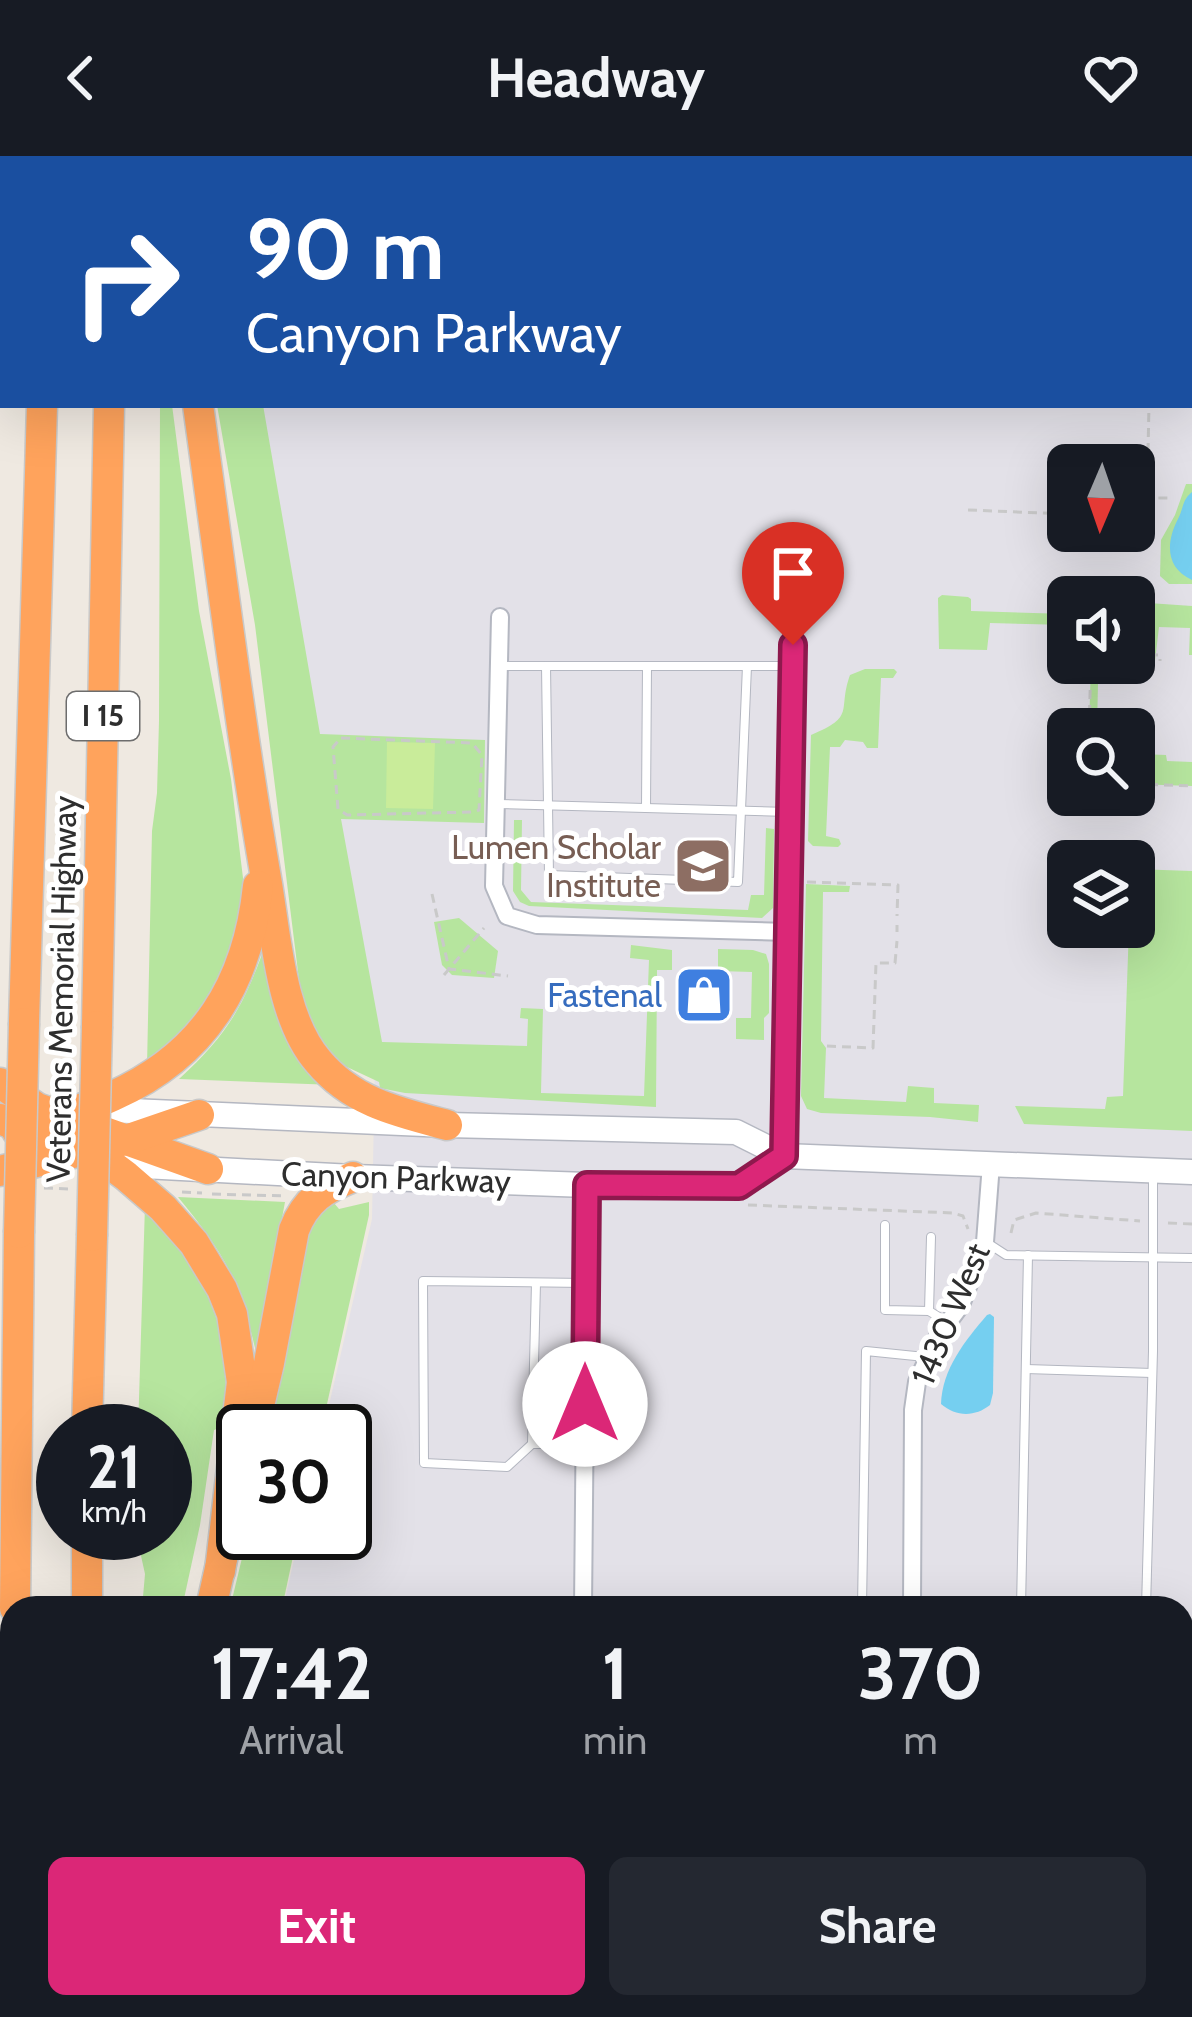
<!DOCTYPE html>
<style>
:root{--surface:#171b24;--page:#242831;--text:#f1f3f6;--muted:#9ea1a6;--accent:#db2777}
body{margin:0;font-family:Cabin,sans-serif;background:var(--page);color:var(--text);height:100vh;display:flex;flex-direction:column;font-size:45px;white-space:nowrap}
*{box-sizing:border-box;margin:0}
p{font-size:39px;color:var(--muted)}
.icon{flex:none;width:66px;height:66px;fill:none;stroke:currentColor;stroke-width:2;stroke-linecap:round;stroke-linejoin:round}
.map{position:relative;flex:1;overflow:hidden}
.sheet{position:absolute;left:0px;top:1440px;width:1194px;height:423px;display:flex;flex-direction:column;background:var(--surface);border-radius:36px 36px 0 0;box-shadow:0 12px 48px #0002}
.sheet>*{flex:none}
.banner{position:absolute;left:0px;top:0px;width:1194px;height:252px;box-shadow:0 12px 48px #0002;background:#1a4fa0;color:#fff;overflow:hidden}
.needle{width:78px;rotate:182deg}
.controls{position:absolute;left:1047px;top:288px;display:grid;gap:24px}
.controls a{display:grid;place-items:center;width:108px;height:108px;border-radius:18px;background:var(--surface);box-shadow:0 12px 48px #0002;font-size:60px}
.speed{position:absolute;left:36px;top:1248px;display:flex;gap:24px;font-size:60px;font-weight:700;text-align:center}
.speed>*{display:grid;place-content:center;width:156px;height:156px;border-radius:50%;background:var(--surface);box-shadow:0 12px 48px #0002;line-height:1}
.speed small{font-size:30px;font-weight:400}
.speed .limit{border:6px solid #111;border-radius:18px;background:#fff;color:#111}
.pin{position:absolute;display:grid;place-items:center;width:102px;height:102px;color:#fff;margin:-123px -51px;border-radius:50% 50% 50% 0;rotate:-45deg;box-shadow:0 0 12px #0007}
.pin .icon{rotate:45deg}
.me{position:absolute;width:132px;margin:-66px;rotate:0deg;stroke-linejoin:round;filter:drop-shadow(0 0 9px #0008)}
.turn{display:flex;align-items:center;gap:42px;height:252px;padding:0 48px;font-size:54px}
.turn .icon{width:156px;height:156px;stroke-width:2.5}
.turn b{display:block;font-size:84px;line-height:102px}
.eta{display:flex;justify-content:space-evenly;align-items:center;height:204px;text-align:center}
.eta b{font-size:72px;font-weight:700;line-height:84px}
.button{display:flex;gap:24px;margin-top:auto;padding:24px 48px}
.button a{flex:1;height:138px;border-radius:18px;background:var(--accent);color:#fff;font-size:48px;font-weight:700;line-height:138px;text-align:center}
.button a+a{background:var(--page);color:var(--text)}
header{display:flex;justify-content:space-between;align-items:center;height:156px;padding:0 48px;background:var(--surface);font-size:54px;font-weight:700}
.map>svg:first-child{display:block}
</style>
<header><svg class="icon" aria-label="back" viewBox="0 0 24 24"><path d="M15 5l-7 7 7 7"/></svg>Headway<svg class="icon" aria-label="heart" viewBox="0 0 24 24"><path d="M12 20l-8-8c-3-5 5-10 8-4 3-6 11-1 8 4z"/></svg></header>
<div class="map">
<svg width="1192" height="1861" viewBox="0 0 1192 1861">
<rect width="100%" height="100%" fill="#efe9e1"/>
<path fill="#e3e1e8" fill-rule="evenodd" d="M208,0h984v1861h-1004l3,-10h991v-399h-899l17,-75h45v-102h-22l49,-212 3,-161 -121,-653h937v-246h-983zM1068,309h66v66h-66zM1068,441h66v66h-66zM1068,573h66v66h-66zM1068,705h66v66h-66z"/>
<g fill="#b6e59e">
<polygon points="160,249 172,249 199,455 231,623 243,722 241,759 223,818 193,867 147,910 152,675 157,637 159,565"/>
<path d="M217,249h46l57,329 165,6 -1,83 -143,-4 41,223 145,4 1,-27 -8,-1 1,-10 22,1 -2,84 103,3 5,-136 -19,-2 1,-13 41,5v20h-15l-1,137 -251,-14 -25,-5 -1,-6 -32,-15 -3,2c-27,-26 -37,-44 -44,-81l-45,-363z"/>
<polygon points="1186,328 1192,328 1192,428 1169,428 1160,420 1161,384 1175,359"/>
<polygon points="942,439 968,441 971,443 971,455 1068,458 1068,469 990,467 987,494 939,493 938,442"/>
<polygon points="1134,446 1192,450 1192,499 1189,499 1190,472 1159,471 1155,505 1134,504"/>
<polygon points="1091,507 1104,507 1103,526 1098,527 1097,573 1089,573"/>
<path d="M865,513h29l3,3 -4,6h-12l-3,70h-11l-4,-6 -18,-2 -5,7h-10l-4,89 13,3 2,5 -3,3 -25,-1 -5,-5 3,-106c46,-19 26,-24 39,-60z"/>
<polygon points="1140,598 1166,599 1167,605 1192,606 1192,630 1134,628 1134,602 1140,602"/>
<polygon points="514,664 522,664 521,734 531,746 748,754 751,739 764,739 766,672 774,673 773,752 762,762 529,750 520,746 513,735"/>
<polygon points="1134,713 1192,715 1192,975 1024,968 1015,950 1105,953 1107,941 1123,940 1129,771 1134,771"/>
<polygon points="806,728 850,730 849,736 823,736 821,885 826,892 824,942 906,946 908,930 934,932 934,947 979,949 978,966 930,961 821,957 807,953 801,940"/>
<polygon points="459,762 498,795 494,822 452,819 442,809 434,766"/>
<path d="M266,787l69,142 -156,-6c49,-45 65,-73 87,-136z"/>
<polygon points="718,793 753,794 766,798 769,808 769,857 764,862 764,884 736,883 736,862 751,862 752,816 718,815"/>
<path d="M178,1041l107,5 -27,146h-3c-16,-70 -32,-96 -77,-151z"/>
<polygon points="369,1046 369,1059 321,1275 270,1275 310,1075 316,1062 334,1047 339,1053"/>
<path d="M145,1049c61,73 92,123 77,222l-8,3 -14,95 -18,83h-40l3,-34 -9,-41h29v-102h-27z"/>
<polygon points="248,1377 298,1377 282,1452 230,1452"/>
</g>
<polygon fill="#c9ec9a" points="387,586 435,587 433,653 386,652"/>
<g fill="#75cff0">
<path d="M1192,336v88c-27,-12 -26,-38 -14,-61 6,-12 4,-19 14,-27z"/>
<path d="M990,1158l4,3 -1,76 -3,12c-15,12 -34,12 -49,-1 1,-35 24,-63 46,-89z"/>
</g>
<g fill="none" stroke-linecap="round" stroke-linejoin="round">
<g stroke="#b4b7c1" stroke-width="10">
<g id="lane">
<polyline points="500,510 791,510"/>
<polyline points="546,510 549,719 738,726 747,510"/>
<polyline points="497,648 788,656"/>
<polyline points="646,652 647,510"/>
<polyline points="885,1069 885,1154 929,1155 947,1166"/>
<polyline points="986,1086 1006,1099 1192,1102"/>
<polyline points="929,1155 931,1081"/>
<polyline points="1026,1213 1152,1217"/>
<polyline points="532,1288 536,1127"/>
<polyline points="583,1288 532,1288 507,1311 424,1307 423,1125 586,1127"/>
<polyline points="862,1452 866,1195 925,1201"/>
<polyline points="1021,1452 1028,1099"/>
<polyline points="1146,1452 1153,1195 1153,1022"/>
<polyline points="1182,1555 1192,1555"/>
<polyline points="797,1861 798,1851"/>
<polyline points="1029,1861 1029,1851"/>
<polyline points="1142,1861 1142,1851"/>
</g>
</g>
<g stroke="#b4b7c1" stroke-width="20">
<g id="street">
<polyline points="500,461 494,730 507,760 537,769 788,776"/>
<polyline points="784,1000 793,489"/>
<polyline points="583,1452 587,1029"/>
<polyline points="912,1452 913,1254 917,1226 938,1180 961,1149 985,1086 991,1008"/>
<polyline points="487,1861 487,1851"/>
<polyline points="900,1861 900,1851"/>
</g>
</g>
<g stroke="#b4b7c1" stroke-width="27">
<g id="secondary">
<polyline points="86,953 447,969 736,976 784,1000 1192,1016"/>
<polyline points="106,1008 353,1021 587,1029 739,1030 784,1000"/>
</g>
</g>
<g stroke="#c9c9c9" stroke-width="33">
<g id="highway">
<polyline points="166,0 166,3"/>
<polyline points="0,2 0,0"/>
<polyline points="49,3 49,0"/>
<polyline points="114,3 114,0"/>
<path d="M198,249c22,158 41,316 68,473 10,56 14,139 52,183 34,41 79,51 129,64"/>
<polyline points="24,867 42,249"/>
<polyline points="97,870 109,249"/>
<polyline points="0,927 37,952 208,1013"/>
<polyline points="0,963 110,1008 126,1020 163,1052 194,1087 222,1133 232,1158 242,1226 220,1415"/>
<path d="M17,975c32,-12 66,-21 96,-35 91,-41 135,-112 145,-210"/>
<polyline points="0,1015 126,984 199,959"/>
<polyline points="87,1275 92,1080"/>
<path d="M253,1275l16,-68 25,-133c12,-31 30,-41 59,-53"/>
<polyline points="15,1452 19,1077"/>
<polyline points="87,1452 87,1377"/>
<polyline points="211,1452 223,1399"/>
<polyline points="7,1861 12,1643"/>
<polyline points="85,1861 85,1851"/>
<polyline points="140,1861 141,1851"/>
</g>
</g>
<g stroke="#c9c9c9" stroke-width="3" stroke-dasharray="9 6" stroke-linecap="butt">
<polyline points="1147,341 1149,249"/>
<polyline points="968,354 1068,358"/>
<polyline points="1134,354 1144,342 1171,342"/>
<polyline points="1134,498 1160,499 1160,505"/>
<polyline points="1089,573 1091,507"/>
<polygon points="341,582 472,587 482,599 479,654 472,656 347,659 338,653 333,591"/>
<polyline points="1134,628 1192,630"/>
<polyline points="807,726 898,729 897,760"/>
<polyline points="432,738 449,813 508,820"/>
<polyline points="897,776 897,769"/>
<polyline points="444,819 484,772"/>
<polyline points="827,890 873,892 876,807 895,807 897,785"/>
<polyline points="44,1032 70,1033"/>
<polyline points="182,1036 202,1037"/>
<polyline points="212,1038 286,1040"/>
<polyline points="748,1049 953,1057 963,1060 968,1073"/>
<polyline points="1168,1067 1192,1068"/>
<polyline points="1011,1077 1014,1064 1036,1057 1140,1065"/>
</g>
<use href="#lane" stroke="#fff" stroke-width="8"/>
<use href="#street" stroke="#fff" stroke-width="16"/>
<use href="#secondary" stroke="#fff" stroke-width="24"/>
<use href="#highway" stroke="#ffa35c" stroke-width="30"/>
<g stroke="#c9c9c9" stroke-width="33" stroke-linecap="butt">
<g id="highway-bridge">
<polyline points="19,1077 24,867"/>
<polyline points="92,1080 97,870"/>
</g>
</g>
<use href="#highway-bridge" stroke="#ffa35c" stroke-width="30"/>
</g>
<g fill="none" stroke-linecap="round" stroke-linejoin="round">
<g stroke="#8e194d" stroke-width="30">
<polyline id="route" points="585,1248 587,1029 739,1030 784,1000 793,489"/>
</g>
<use href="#route" stroke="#db2777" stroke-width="21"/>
</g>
<defs>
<g id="school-square" transform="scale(3)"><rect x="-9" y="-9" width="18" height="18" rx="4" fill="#8d6e63" stroke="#fff"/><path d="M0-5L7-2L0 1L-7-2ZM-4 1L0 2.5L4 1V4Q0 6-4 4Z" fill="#fff"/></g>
<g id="shop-square" transform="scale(3)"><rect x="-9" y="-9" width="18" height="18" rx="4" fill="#3f7fe0" stroke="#fff"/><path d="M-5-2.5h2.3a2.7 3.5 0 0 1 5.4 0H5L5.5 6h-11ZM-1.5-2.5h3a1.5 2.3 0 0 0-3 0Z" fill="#fff"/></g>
</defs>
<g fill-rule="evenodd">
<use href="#school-square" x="703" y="710"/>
<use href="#shop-square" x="704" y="839"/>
</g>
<g text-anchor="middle" stroke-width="10" stroke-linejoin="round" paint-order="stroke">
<rect fill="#fff" stroke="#6d6d6d" stroke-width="3" x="67" y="536" width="72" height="48" rx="9"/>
<g font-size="30" font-weight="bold" fill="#2e2e2e">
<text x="103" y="570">I 15</text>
</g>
<g font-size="33" fill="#785e54" stroke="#fff" text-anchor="end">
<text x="661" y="703">Lumen Scholar<tspan x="661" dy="38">Institute</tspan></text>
</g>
<g font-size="33" fill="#2e2e2e" stroke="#fff">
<text transform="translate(61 833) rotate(-89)" y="12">Veterans Memorial Highway</text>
<text transform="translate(396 1021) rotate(2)" y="12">Canyon Parkway</text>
<text transform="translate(950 1158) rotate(-67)" y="12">1430 West</text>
</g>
<g font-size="33" fill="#366cbe" stroke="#fff" text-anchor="end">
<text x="662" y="851">Fastenal</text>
</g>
</g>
</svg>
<div class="controls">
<a><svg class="needle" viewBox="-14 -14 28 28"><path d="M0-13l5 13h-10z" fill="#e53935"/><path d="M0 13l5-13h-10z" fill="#9ea1a6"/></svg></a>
<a><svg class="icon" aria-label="sound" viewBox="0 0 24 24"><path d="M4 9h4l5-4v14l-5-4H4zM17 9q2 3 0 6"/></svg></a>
<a><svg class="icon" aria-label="search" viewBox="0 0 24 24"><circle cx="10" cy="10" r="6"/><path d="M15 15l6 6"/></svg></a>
<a><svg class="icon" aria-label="layers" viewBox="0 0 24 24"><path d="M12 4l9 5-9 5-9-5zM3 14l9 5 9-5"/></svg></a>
</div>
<div class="speed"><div>21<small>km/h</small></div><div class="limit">30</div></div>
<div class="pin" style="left:793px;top:489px;background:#d93025"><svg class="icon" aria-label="arrive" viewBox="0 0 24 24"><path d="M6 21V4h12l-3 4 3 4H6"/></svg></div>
<svg class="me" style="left:585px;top:1248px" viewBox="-20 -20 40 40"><circle r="19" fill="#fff"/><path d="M0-13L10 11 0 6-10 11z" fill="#db2777"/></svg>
<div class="banner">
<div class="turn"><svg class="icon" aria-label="right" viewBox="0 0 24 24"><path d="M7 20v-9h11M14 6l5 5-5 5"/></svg><div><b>90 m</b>Canyon Parkway</div></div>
</div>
<section class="sheet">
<div class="eta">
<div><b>17:42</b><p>Arrival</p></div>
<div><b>1</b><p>min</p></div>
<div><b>370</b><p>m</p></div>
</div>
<div class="button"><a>Exit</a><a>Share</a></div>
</section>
</div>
